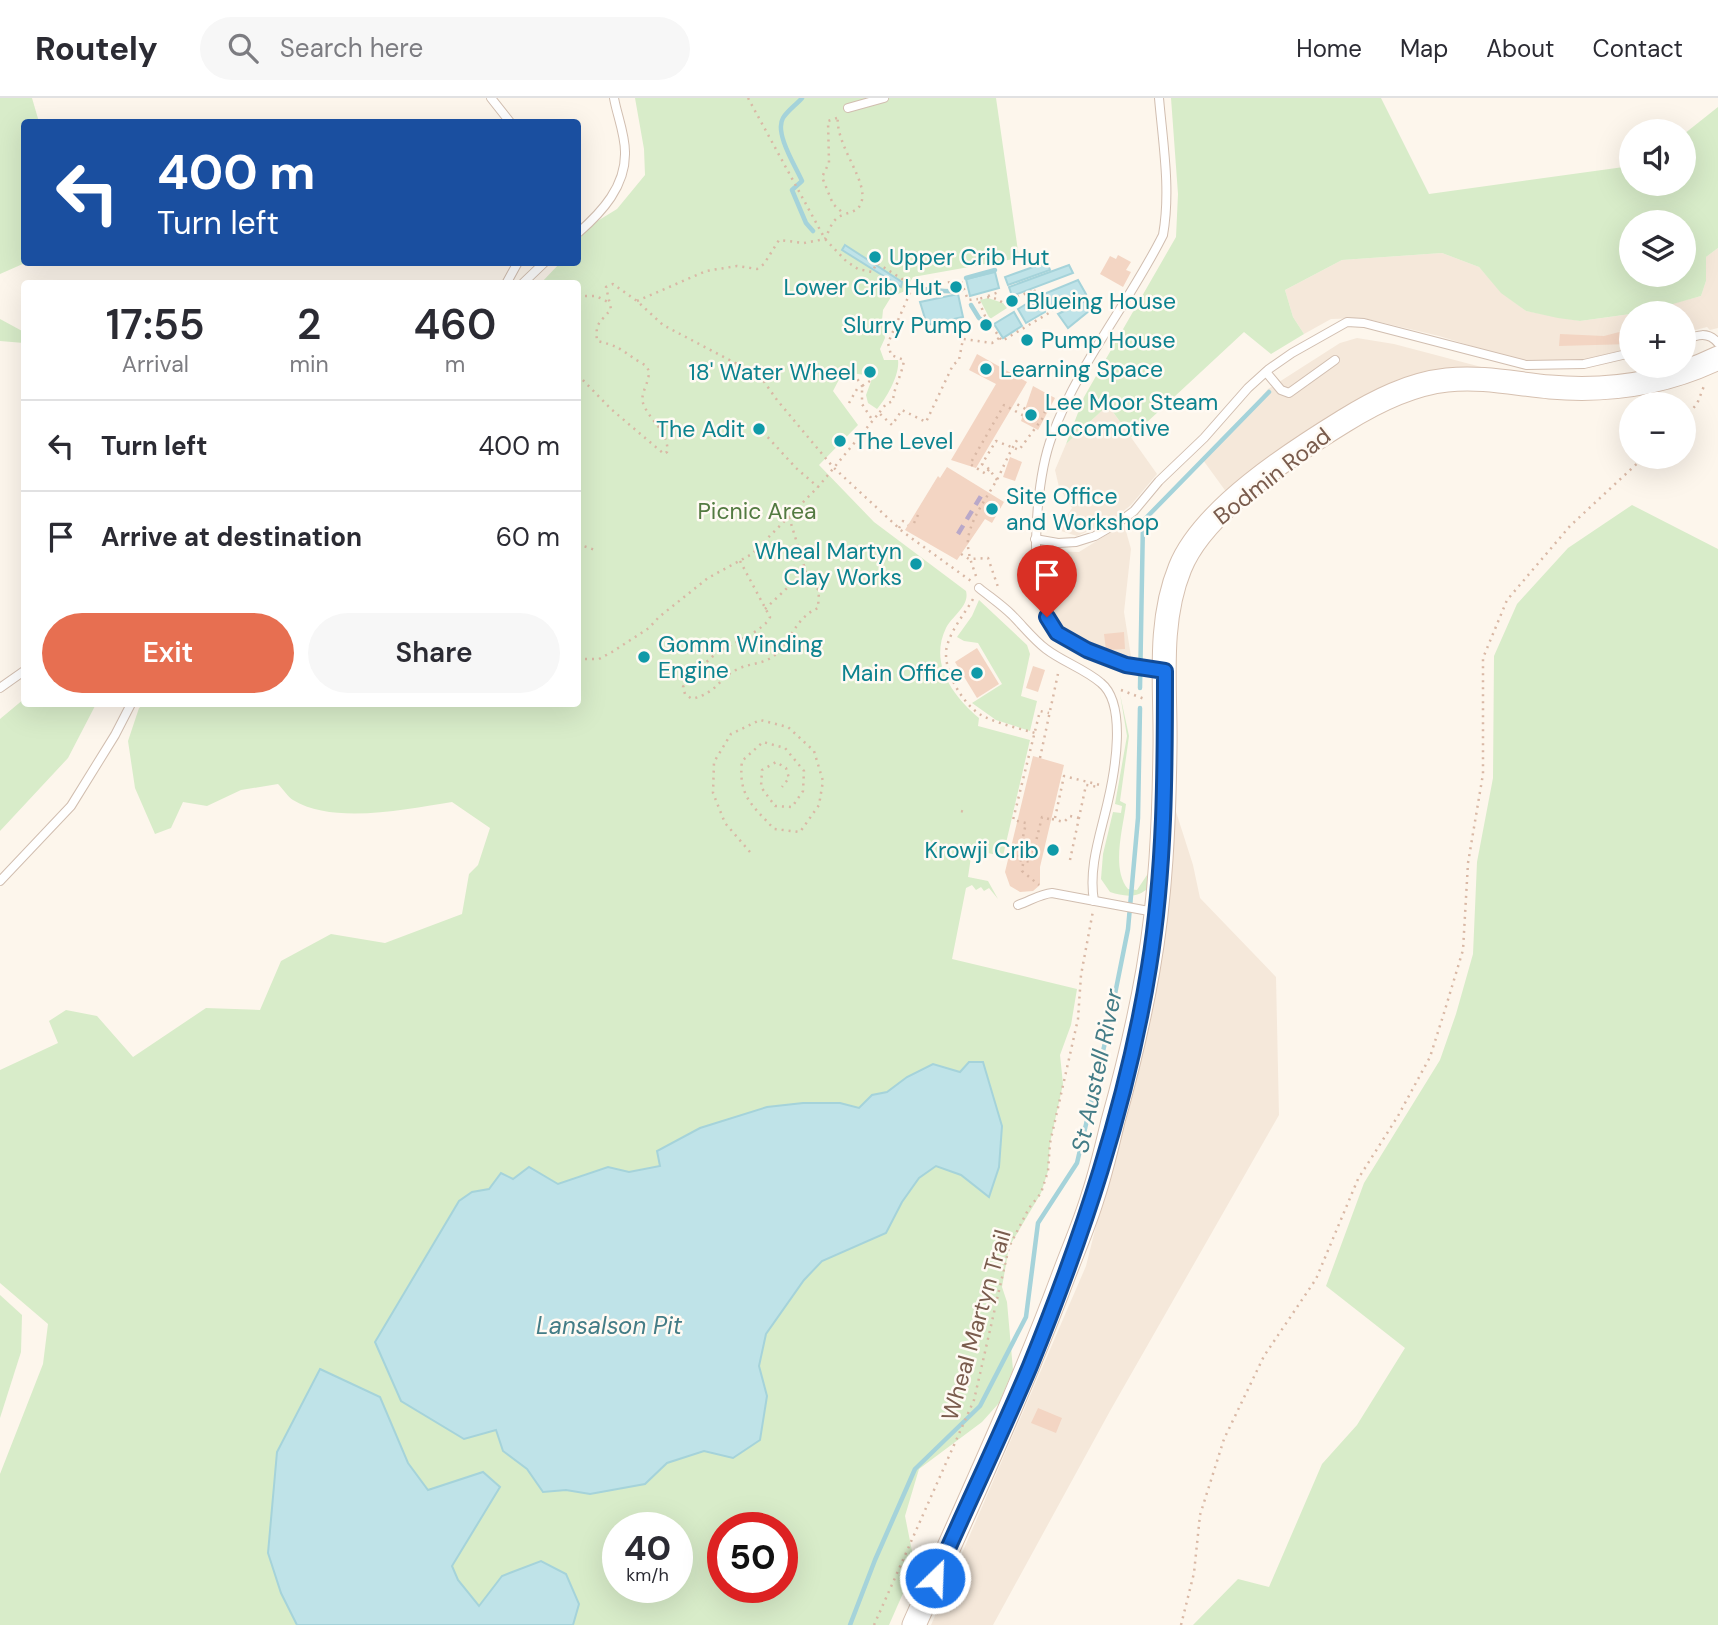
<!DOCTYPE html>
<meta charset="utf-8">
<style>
:root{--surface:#fff;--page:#f7f7f7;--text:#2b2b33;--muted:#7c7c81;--line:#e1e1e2;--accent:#e76f51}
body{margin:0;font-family:"DM Sans",sans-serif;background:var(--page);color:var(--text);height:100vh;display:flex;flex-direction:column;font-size:26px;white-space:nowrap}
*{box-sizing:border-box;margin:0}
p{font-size:23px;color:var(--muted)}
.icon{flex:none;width:38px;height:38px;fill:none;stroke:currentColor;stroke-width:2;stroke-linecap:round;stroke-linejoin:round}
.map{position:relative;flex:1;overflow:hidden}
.details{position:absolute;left:21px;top:182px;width:560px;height:427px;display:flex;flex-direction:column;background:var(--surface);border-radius:7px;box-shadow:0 7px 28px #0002}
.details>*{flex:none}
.banner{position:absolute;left:21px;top:21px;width:560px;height:147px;border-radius:7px;box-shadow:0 7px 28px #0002;background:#1a4fa0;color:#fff;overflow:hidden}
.tools{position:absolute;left:1619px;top:21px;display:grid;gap:14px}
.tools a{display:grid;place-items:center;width:77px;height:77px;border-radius:50%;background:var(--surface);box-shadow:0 7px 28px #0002;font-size:35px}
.speed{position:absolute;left:602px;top:1414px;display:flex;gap:14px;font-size:35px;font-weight:700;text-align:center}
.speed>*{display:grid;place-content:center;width:91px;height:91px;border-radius:50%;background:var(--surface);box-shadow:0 7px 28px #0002;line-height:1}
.speed small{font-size:18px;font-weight:400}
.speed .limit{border:10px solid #d22;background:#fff;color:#111}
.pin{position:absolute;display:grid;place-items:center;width:60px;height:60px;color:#fff;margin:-72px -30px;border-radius:50% 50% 50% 0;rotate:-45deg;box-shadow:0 0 7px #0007}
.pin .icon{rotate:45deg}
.me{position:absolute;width:77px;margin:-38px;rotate:24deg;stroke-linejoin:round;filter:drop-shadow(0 0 5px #0008)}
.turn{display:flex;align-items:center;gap:24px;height:147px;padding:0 21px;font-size:32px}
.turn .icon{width:91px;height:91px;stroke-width:2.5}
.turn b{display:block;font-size:49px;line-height:60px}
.eta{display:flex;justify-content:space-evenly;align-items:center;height:119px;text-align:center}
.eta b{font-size:42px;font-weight:600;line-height:49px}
.cta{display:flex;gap:14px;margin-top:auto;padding:14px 21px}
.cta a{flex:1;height:80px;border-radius:42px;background:var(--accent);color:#fff;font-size:28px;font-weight:600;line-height:80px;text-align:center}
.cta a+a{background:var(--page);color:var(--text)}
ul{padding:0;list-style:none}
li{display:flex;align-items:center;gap:21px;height:91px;padding:0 21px;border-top:2px solid var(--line)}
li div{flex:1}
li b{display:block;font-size:26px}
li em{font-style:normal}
header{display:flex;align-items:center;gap:42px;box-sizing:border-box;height:98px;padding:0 35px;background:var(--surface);border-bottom:2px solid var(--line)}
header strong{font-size:33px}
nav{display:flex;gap:38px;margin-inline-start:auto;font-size:24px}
.search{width:490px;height:63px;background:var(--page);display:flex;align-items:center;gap:18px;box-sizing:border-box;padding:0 24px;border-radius:38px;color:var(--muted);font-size:26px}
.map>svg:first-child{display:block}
</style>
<header>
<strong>Routely</strong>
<div class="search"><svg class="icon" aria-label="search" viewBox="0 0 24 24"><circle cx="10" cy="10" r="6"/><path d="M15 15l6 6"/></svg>Search here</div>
<nav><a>Home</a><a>Map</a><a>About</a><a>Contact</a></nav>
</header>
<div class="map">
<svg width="1718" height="1527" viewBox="0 0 1718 1527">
<rect width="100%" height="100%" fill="#fdf6ec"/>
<g fill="#f5e8da">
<polygon points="1718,150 1718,230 1710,232 1707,229 1684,235 1684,215 1637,215 1701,198 1706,183 1706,159"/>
<polygon points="1442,155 1479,169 1501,194 1526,213 1580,223 1631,216 1631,250 1587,261 1527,265 1439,238 1363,220 1331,221 1304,236 1293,219 1285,192 1342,162"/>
<polygon points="1357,240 1394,246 1485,270 1462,272 1227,395 1203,362 1240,324 1268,291 1340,245"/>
<polygon points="1108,307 1157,376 1131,407 1111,423 1077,438 1058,432 1072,410 1059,389 1055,372 1066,346"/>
<polygon points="1124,426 1131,451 1124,514 1132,565 1087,549 1065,535 1053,522 1040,470 1039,453 1079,454"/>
<polygon points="1171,698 1193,767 1200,800 1276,879 1279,1017 1110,1313 993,1527 931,1527 1086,1168 1126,1008"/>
</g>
<g fill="#d8ecc9" fill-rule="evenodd">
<polygon points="0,0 32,0 39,24 24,24 25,165 0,176"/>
<path d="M635,0h361l23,160 -106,19 -8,14 -14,6 -8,13 -1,10 3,18 -5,11 4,11h14c2,14 -11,38 -21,49l-9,-6 -2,-8 7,-19 -30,-4 -10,19 25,34 -39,40 55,57 92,69c4,15 -14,25 -20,37 -17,35 6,67 33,90l-1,8 52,14 -27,116 -31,-6 -4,27 20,4 10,18 -9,-11 -5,3 -3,-4 -5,3 -4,-5 -6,3 -14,71 125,30 -6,36 -11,30 3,29 -13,59 -2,28 -7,22 -32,54 -7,40 5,15 6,68 -14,33 -17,19 -63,47 -14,47 10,50 -26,59h-889v-151l43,-110 5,-40 -48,-41v-213l58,-27 -9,-22 17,-11 31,6 36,41 73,-49 54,2 21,-49 50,-27 54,9 77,-29 7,-40 9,-9 12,-37 -38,-26c-45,7 -118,23 -159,-2 -5,-3 -10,-11 -15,-16l-37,6 -34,16 -24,-4 -12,26 -16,6 -20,-46 -7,-47 11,-33 5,-4h434v-420l-37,-1 19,-20 18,-1v-21l13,-16 26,-16 28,-34 -1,-26zM983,965l19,63 -3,41 -10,30 -28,-22 -25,-9 -17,12 -17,24 -16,31 -64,28 -21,22 -35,51 -7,32 8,30 -34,62 -29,-7 -37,12 -22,21 -55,10 -24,-4 -23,2 -16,-23 -24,-18 -7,-21 -24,-238 17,-3 12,-15 12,5 16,-12 29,17 50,-17 21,5 32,-6 39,-38 67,-21 36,-4h37l19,5 13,-13 15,-3 20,-15 26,-13 27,9zM618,1430h59v59h-59zM723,1430h59v59h-59z"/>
<path d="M1171,0h210l48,96 202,-28v18h53v-50l34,-27v141l-12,9v24l-5,15 -56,16 -65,9 -22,-3 -32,-7 -25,-18 -22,-26 -37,-14 -100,7 -57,30 8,27 11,17 -33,20 -27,-22 -113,105 -23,-32 -42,39 18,-47 92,-160 2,-43zM1631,124h53v53h-53z"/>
<polygon points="988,200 1003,205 1007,210 990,221 980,202"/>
<polygon points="0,221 24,234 24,245 0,243"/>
<polygon points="1632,407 1718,451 1718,1527 1193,1527 1238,1481 1269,1489 1322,1366 1357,1327 1405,1250 1326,1188 1364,1085 1440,962 1456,916 1473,856 1477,764 1493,680 1494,558 1517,506 1568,450"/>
<polygon points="979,502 1027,547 1030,556 1021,598 1037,603 1030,633 996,622 972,605 1002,586 978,545 964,543 957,539 972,518"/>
<path d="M1120,596l9,42 -9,65 6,3c-3,24 -15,65 2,85l9,1 12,-18 -1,16c-11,11 -25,8 -38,4l-9,-13 2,-25 10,-42 8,1 1,-7 -7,-2 12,-68z"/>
<polygon points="24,601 24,606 96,606 68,660 0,733 0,621"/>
<polygon points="0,1197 22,1217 21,1254 0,1320"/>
</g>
<g fill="#bfe3e8" stroke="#a5d3da" stroke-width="2">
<polygon points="845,147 902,184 901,189 842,152"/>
<polygon points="1047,164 1050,172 1008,187 1005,179"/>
<polygon points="1069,167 1073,175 1012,198 1009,189"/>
<polygon points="995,174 999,190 970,198 966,181"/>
<polygon points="1078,182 1086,196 1053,212 1044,196"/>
<polygon points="958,196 963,219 927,227 920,204"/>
<polygon points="1036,200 1045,214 1026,225 1018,211"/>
<polygon points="1089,201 1095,208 1068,230 1058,216"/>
<polygon points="1014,214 1022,228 1003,240 994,226"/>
<polygon points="969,964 983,964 1002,1028 999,1069 989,1099 961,1077 936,1068 919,1080 902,1104 886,1135 822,1163 804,1182 766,1236 759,1268 767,1298 760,1342 733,1360 704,1353 667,1365 645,1386 590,1396 566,1392 543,1394 527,1371 503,1353 496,1332 464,1341 401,1303 375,1244 459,1103 472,1094 489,1091 501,1075 513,1081 529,1069 558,1086 608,1069 629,1074 660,1068 657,1053 700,1030 767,1009 803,1005 840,1005 859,1010 872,997 887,994 907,979 933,966 960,974"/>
<polygon points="320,1271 380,1299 408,1365 428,1392 483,1374 500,1389 452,1468 458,1482 479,1508 502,1478 541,1463 566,1476 579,1506 573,1527 297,1527 281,1495 268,1455 277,1354"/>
</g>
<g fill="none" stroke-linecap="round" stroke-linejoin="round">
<g stroke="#a5d3da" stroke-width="4.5">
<path d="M802,0c-5,6 -15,13 -19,20 -9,15 13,49 19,63l-10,9 14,33 7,8"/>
<polyline points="966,180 995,172"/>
<path d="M917,191c15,-1 32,5 44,1l-2,-7"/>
<polyline points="971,207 979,220 986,225"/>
<polyline points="1140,590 1143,423 1269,294"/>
<polyline points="850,1527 875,1462 915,1371 980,1308 1026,1219 1038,1125 1077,1065 1107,936 1128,831 1138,720 1140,610"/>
</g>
</g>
<g fill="#f3d5c3">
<polygon points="1118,157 1131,164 1126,172 1131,174 1123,189 1100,176 1110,158 1116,161"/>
<polygon points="1631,231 1631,246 1559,248 1560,236 1604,238"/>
<polygon points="977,256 1027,284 976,370 951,362 996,286 969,272"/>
<polygon points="1033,288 1055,300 1038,332 1021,323"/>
<polygon points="1010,359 1022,364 1015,383 1003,379"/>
<polygon points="947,369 1004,404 992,425 985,421 957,462 905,432 938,378 940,380"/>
<polygon points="1124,534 1125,551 1106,552 1104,536"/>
<polygon points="977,550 999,586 977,600 955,564"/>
<polygon points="1033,568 1045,572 1038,594 1026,590"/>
<polygon points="1033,658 1064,667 1040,769 1040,787 1033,793 1020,794 1010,788 1005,774"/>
<polygon points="1038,1310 1062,1320 1056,1335 1031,1325"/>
</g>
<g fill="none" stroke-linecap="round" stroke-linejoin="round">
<g stroke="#d1beb0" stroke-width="10">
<g id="service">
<polyline points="491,0 510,24"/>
<path d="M1159,0c4,46 12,92 4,137 -34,68 -85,129 -111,201 -14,37 -19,104 -14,143 3,16 7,43 19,55 4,3 10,5 14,7 29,17 58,25 91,30"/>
<polyline points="848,10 884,0"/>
<path d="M578,135c24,-21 48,-47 47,-81 0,-18 -8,-37 -11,-54"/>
<polyline points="506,186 518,164"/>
<polyline points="522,186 545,164"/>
<path d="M1684,242c13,-5 24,-9 34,3"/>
<polyline points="1266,274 1281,292 1289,295 1335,262"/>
<polyline points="1035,441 1058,445 1076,444 1095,438 1119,424 1134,413 1159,383 1204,340 1248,290 1269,271 1292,255 1347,224 1364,225 1526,267 1584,266 1631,255"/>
<path d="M979,490c11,9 23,17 33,27 11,11 22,25 34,34 17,13 39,20 55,34 26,21 14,88 7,118 -7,32 -20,66 -14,100"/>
<polyline points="0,590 24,573"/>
<polyline points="0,783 71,708 115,637 131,606"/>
<path d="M1018,807c12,-4 22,-11 34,-12l102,19"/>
</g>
</g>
<g stroke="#d6c0b0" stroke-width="25">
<path id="secondary" d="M914,1527c51,-115 105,-230 149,-348 10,-27 22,-54 30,-81 8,-24 14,-50 20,-75 14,-50 26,-100 35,-151 13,-74 16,-148 17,-223 1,-59 -8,-123 15,-179 23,-58 112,-115 164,-147 32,-20 66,-37 103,-41 35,-4 69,4 103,7 58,5 116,-4 168,-29"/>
</g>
<g stroke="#d9b8a5" stroke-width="2.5" stroke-dasharray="2 5" stroke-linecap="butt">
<path d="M748,0l77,141 21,22 12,8 14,3 5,-9 36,23 -25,57 3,12 13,5c-2,15 -10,26 -11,41l-7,3 -7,9"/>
<polyline points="837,20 828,23 829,65 822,79 833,106 844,116"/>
<polyline points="913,188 961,183 968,202 978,201"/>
<path d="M1034,192l15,23 -47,28 -17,-25 -7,-17c17,-5 20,2 34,9l6,-4 -1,-7z"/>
<polyline points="578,198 596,198 608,204"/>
<polyline points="988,198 999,194"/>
<path d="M637,203l69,-30 31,-5 20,3 7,-5 15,-24 25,3 21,-4c3,-6 6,-15 10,-19 8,-9 22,-5 26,-17 9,-21 -27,-58 -23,-88"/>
<path d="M578,277l33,34 53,45 3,-2c3,-19 -19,-33 -24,-49 -4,-11 12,-27 3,-37 -4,-3 -10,-6 -14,-9 -14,-10 -18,-12 -35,-16 -2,-19 3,-18 14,-32l-5,-22 7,-3 24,17 26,24 97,51 17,24 56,67 70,65 68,49"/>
<polyline points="870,283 862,288 862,306 873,323"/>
<polyline points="849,305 857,291 862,288 854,276"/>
<polyline points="1684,320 1697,306 1704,288"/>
<polyline points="763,334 796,370 818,389"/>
<polyline points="989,371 982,366 996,343 1019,352 1042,321 1048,306"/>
<polyline points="997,382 989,371 986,376 970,366 1004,307 1028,320 1031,314 1013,304"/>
<polyline points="914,425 919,415"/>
<polyline points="899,430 903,423 908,427"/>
<polyline points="766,444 800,463"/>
<polyline points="578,446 595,452"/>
<polyline points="961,456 969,461 988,460 998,489"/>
<path d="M740,463l30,56c-5,13 -37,26 -50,34 -13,8 -22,22 -34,30l-3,6 2,7 7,5c27,-7 27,-22 46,-30 14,-7 28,-4 40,-17 15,-16 19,-35 40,-44l1,-17 -13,-19 -17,-55"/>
<path d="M976,478c-4,-12 -9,-23 -8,-37 3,-22 21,-44 31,-63 7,-15 11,-25 20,-39"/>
<path d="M973,501c-9,16 -21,29 -26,47 -6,22 16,60 36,70 16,8 35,12 52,17"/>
<polyline points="765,511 805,473"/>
<polyline points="578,561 599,561 612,554 649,530 659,519 708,480 752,456 818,389 879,315 892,327 902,312 926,324 953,267 959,262 963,241 992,245 999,240"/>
<polyline points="1121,592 1147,602"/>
<polyline points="1040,660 1059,571"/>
<polyline points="961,713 964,714 965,712"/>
<polyline points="1055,720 1064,678 1100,687"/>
<polyline points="1049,721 1042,719 1031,764 1018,762 1026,725 1013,722 1040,613 1049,615"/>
<polyline points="1052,721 1064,724 1070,718 1079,720"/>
<path d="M750,754l-25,-29 -12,-30 1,-31 17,-28 29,-14 28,7 26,24 9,30 -4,24 -19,27 -26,-3c-22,-24 -36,-33 -32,-68l21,-19 22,6 19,23 -1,20 -11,16 -17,-1 -14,-19 1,-17 14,-8 10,6 3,10 -7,9"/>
<polyline points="1070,762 1086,687 1099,689"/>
<polyline points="1023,766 1022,773 1039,787"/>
<polyline points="874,1527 974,1302 1009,1149 1029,1110 1041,1095 1048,1073 1050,1045 1078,921 1081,877 1093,813"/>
<polyline points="1181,1527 1194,1475 1200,1417 1224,1341 1264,1258 1316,1181 1358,1081 1398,1018 1430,959 1444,915 1463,852 1468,765 1483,676 1483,560 1507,502 1570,428 1644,359"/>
</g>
<use href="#service" stroke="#fff" stroke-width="8"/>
<use href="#secondary" stroke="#fff" stroke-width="23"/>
<polyline stroke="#b9a8c9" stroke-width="4.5" stroke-dasharray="10 7" stroke-linecap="butt" points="958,436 981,398"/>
</g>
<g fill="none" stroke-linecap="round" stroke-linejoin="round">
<g stroke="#114b97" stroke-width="18">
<path id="route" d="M935,1480c31,-71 65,-141 95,-212 52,-128 97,-262 119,-399 16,-98 16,-197 16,-296l-39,-6 -39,-15 -30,-17 -10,-16"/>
</g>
<use href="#route" stroke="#1a73e8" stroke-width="12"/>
</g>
<g fill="#0f9aa8" stroke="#fffaf3" stroke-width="2.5">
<circle cx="875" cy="159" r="7"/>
<circle cx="956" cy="189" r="7"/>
<circle cx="1012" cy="203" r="7"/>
<circle cx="986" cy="227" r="7"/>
<circle cx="1027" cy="242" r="7"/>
<circle cx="986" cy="271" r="7"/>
<circle cx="870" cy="274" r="7"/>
<circle cx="1031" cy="317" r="7"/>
<circle cx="759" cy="331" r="7"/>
<circle cx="840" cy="343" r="7"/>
<circle cx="992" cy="411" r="7"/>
<circle cx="916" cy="466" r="7"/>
<circle cx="644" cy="559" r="7"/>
<circle cx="977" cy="575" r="7"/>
<circle cx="1053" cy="752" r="7"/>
</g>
<g text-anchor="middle" stroke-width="5" stroke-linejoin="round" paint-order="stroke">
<g font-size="23" fill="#0d838f" stroke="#fffaf3" text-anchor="start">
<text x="889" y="167">Upper Crib Hut</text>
<text x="942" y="197" text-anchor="end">Lower Crib Hut</text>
<text x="1026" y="211">Blueing House</text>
<text x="972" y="235" text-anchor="end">Slurry Pump</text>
<text x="1041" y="250">Pump House</text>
<text x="1000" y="279">Learning Space</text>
<text x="856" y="282" text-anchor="end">18' Water Wheel</text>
<text x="1045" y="312">Lee Moor Steam<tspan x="1045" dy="26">Locomotive</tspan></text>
<text x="745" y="339" text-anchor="end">The Adit</text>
<text x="854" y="351">The Level</text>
<text x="1006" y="406">Site Office<tspan x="1006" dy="26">and Workshop</tspan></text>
<text x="902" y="461" text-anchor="end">Wheal Martyn<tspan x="902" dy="26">Clay Works</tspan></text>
<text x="658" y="554">Gomm Winding<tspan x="658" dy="26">Engine</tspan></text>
<text x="963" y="583" text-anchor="end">Main Office</text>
<text x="1039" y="760" text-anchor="end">Krowji Crib</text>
</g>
<g font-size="23" fill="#7a5c4d" stroke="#fffaf3">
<text transform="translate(1272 378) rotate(-38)" y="8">Bodmin Road</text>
<text transform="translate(976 1227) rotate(-74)" y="8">Wheal Martyn Trail</text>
</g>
<g font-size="23" fill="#537a41" stroke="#fffaf3">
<text x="757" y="421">Picnic Area</text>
</g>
<g font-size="24" font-style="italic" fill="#437c86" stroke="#fffaf3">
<text transform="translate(1097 973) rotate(-78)" y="8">St Austell River</text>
<text x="609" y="1236">Lansalson Pit</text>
</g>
</g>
</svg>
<div class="tools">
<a><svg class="icon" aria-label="sound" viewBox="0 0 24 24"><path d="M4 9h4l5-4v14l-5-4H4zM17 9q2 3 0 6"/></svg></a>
<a><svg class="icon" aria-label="layers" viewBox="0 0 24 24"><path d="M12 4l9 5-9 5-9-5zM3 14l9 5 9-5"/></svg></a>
<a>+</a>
<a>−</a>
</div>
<div class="speed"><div>40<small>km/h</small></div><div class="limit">50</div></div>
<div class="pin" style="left:1047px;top:519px;background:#d93025"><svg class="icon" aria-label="arrive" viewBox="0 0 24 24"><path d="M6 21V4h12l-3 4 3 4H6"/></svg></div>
<svg class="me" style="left:935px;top:1480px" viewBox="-20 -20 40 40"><circle r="17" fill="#1a73e8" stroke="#fff" stroke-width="3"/><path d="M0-11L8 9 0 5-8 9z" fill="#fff"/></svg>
<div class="banner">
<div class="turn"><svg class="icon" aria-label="left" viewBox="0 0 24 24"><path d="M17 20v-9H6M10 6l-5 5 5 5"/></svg><div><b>400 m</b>Turn left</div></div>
</div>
<section class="details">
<div class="eta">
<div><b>17:55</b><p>Arrival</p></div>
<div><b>2</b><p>min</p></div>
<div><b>460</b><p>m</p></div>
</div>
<ul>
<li><svg class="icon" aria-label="left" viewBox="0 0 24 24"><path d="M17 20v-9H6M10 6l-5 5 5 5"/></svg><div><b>Turn left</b></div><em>400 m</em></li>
<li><svg class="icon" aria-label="arrive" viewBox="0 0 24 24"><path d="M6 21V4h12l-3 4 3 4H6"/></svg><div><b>Arrive at destination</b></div><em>60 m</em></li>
</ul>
<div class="cta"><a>Exit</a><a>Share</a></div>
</section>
</div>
